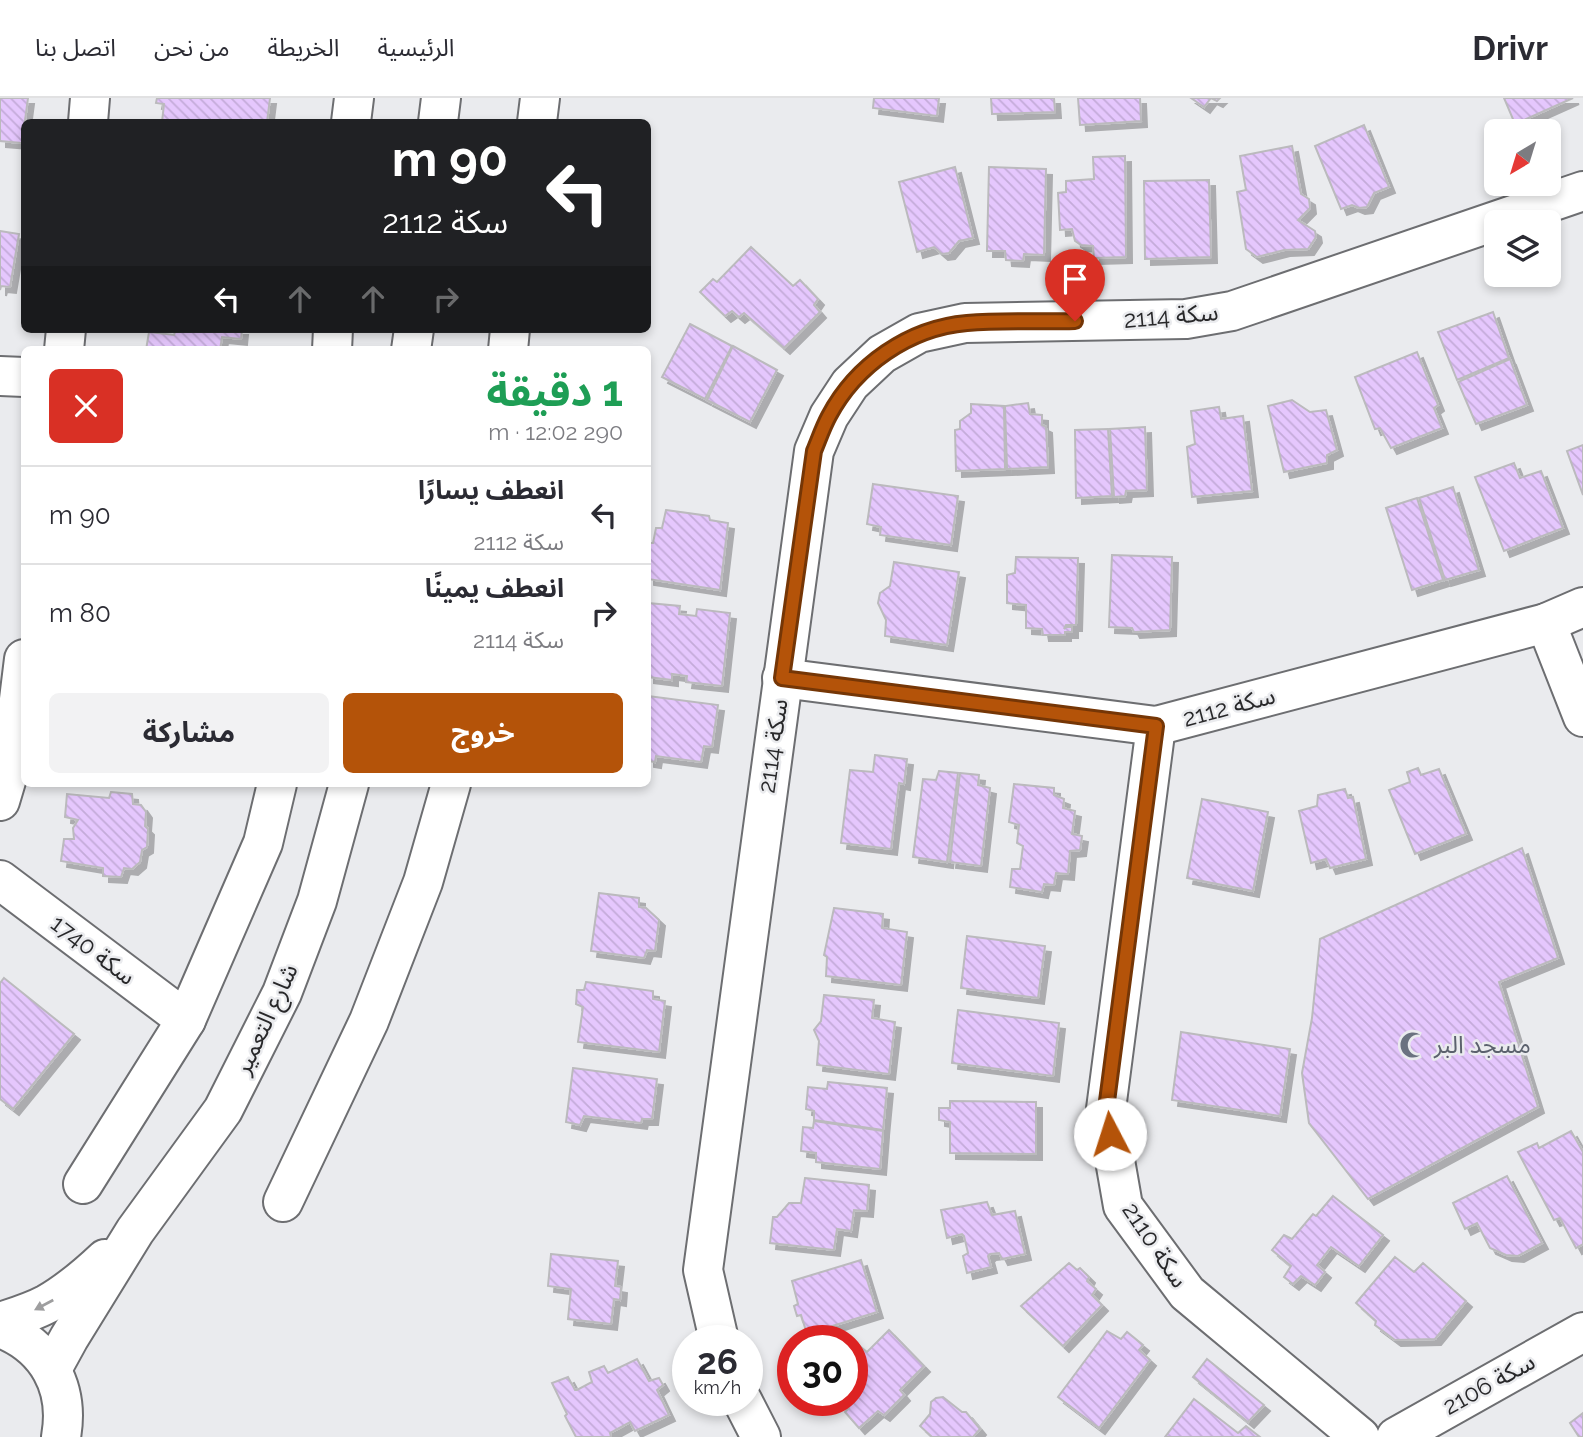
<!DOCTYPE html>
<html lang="ar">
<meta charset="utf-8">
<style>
:root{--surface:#fff;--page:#f2f2f3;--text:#2b2b33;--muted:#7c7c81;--line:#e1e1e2;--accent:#b45309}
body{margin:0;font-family:Raleway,"Noto Sans Arabic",sans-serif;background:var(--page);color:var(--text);direction:rtl;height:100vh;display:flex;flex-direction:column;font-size:26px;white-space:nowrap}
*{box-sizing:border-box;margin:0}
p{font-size:23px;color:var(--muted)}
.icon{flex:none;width:38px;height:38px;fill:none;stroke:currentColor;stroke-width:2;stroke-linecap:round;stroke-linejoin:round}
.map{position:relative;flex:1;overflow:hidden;direction:ltr}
.panel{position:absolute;left:21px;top:248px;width:630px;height:441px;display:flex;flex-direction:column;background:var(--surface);border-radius:10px;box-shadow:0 4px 10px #0003;direction:rtl}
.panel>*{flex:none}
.guide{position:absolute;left:21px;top:21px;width:630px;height:214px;border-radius:10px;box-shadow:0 4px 10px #0003;direction:rtl;background:#202124;color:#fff;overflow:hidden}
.needle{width:46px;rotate:218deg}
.buttons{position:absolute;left:1484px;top:21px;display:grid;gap:14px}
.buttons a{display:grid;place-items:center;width:77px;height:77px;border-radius:10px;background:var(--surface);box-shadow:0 4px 10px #0003;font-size:35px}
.speed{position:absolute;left:672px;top:1227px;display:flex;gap:14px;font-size:35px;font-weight:700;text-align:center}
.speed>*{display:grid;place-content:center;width:91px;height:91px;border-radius:50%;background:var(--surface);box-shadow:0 4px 10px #0003;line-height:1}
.speed small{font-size:18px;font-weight:400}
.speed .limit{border:10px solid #d22;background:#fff;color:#111}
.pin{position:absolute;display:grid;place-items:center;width:60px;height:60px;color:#fff;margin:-72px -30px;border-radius:50% 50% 50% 0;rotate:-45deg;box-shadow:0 0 7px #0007}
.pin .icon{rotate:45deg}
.me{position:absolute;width:77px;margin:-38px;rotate:355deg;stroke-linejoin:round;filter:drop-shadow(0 0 5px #0008)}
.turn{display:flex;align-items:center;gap:24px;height:147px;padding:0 28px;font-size:32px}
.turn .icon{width:91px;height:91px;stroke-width:2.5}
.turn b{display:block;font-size:49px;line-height:60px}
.lanes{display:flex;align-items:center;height:66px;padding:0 28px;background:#0003;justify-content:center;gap:35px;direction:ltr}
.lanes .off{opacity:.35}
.round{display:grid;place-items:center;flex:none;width:74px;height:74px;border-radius:10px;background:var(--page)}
.summary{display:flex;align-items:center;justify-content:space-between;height:119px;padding:0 28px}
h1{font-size:42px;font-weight:700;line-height:52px;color:#1e9e55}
.button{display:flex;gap:14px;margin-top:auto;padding:14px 28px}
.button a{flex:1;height:80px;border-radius:10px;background:var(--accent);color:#fff;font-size:28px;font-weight:700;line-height:80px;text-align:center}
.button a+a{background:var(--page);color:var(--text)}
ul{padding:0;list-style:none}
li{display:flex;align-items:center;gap:21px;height:98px;padding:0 28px;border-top:2px solid var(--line)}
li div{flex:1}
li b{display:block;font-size:26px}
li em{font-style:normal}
header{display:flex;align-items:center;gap:42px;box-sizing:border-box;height:98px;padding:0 35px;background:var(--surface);border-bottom:2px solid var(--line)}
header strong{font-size:33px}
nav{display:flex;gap:38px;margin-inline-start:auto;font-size:24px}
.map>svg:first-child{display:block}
</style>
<header>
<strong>Drivr</strong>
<nav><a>الرئيسية</a><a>الخريطة</a><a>من نحن</a><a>اتصل بنا</a></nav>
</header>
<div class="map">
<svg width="1583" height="1339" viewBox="0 0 1583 1339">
<defs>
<pattern id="building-back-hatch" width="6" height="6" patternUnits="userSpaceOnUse" patternTransform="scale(1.75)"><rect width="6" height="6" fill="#e5c7fd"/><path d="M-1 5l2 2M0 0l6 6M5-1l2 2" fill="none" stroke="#c4abd9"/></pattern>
<filter id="shadow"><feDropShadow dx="6" dy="6" stdDeviation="0" flood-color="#0004"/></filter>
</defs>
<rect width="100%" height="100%" fill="#eaebee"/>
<g fill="url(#building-back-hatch)" stroke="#bbbabd" stroke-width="2" filter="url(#shadow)">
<polygon points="0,0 28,0 22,45 0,43"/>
<polygon points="157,0 270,0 267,24 162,24 164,6 156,5"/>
<polygon points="874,0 939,0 937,18 873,10"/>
<polygon points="991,0 1054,0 1055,14 992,16"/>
<polygon points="1078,0 1140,0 1141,23 1080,27"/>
<polygon points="1191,0 1220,0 1217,3 1211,0 1204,9"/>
<polygon points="1504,0 1573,0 1515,26"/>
<polygon points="1364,27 1389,89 1374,95 1367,109 1359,110 1352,107 1341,111 1315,48"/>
<polygon points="1292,48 1301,96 1309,101 1310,110 1298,122 1315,133 1316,139 1308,151 1284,152 1257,159 1246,151 1237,94 1246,92 1240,58"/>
<polygon points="1125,58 1126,159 1094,160 1093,148 1081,147 1075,143 1072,131 1060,132 1058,95 1066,94 1066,83 1094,81 1093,59"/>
<polygon points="955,69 973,140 959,143 949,155 942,156 934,149 917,154 899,84"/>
<polygon points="989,69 1046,71 1044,157 1024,156 1023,163 1006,162 1005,153 987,153"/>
<polygon points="1209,82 1211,159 1145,161 1144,83"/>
<polygon points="0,133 19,136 10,189 1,188 0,192"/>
<polygon points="751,149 793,188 800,182 818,201 814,207 820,214 784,250 744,215 739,219 732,213 725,218 700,194 713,181 717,184"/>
<polygon points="1493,214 1509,260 1457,282 1438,234"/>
<polygon points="690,226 732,248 705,301 662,279"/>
<polygon points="176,231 242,231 241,241 222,239 220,252 146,252 149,234 174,237"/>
<polygon points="733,248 777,272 750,324 707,302"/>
<polygon points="1417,254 1438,307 1434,310 1442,330 1391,350 1380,330 1375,331 1355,279"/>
<polygon points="1510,261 1527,307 1476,326 1458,284"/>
<polygon points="1292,302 1310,314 1326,312 1337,352 1327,357 1327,365 1284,374 1268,308"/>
<polygon points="1028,305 1030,316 1042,317 1042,327 1046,329 1048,369 1007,371 1005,308"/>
<polygon points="971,306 1004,308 1005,371 956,373 955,332 960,331 960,323 971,315"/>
<polygon points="1219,309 1221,321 1243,318 1252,393 1192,399 1187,349 1195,346 1191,313"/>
<polygon points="1145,329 1147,392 1126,393 1125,398 1114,399 1110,331"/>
<polygon points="1108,331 1112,398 1076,400 1075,332"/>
<polygon points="1583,347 1583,397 1567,353"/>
<polygon points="1514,365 1520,380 1541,373 1563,430 1504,453 1475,379"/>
<polygon points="873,386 958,398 951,447 880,437 881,429 867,426"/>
<polygon points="1453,389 1479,472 1445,482 1419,400"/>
<polygon points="1417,400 1443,482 1412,492 1386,410"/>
<polygon points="666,412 709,418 710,422 728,425 720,492 648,481 648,445 653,445 656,430 662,430"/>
<polygon points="1112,457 1172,459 1170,532 1134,534 1132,530 1109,529"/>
<polygon points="1016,459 1078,460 1076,527 1066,527 1064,531 1066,529 1072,529 1072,534 1065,534 1065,537 1043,537 1042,531 1026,530 1026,507 1007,505 1007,477 1015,475"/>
<polygon points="894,464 959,474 947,547 885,538 886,522 878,505 880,495 890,488"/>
<polygon points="648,505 680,508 679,516 696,518 697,511 730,515 722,588 686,584 687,578 672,576 672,582 648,579"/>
<polygon points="648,598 718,607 712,649 704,648 701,664 656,658 655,664 648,663"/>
<polygon points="875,657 907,661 904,686 899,685 891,751 841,745 850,672 873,674"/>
<polygon points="1418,670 1421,677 1439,671 1466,736 1415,756 1389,692 1410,684 1407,674"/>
<polygon points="939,673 958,675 947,764 913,759 923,681 936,682"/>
<polygon points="960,675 979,677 978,687 990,690 981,768 950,764"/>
<polygon points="1014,686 1054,690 1054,697 1064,701 1063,710 1075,713 1072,736 1082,738 1080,752 1070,753 1068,776 1056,775 1054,787 1044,786 1042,794 1010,789 1012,771 1020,771 1023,748 1017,745 1019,727 1009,724"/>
<polygon points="1345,691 1348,700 1353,699 1366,761 1330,770 1326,761 1311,765 1299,713 1317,708 1318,697"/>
<polygon points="111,694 132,696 133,706 141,707 146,714 145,728 148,731 147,749 142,752 140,764 132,771 124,770 121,779 103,778 103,770 61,763 64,741 74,741 73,730 78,722 65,719 67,696 109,700"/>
<polygon points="1202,701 1268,714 1253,793 1187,780"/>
<polygon points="1522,750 1558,860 1499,884 1538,1009 1368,1101 1309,1025 1302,975 1312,920 1320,841"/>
<polygon points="599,795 639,800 639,809 646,810 659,822 655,853 647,852 644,860 591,853"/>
<polygon points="834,810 883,816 882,830 907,834 901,887 826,878 827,859 824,857"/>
<polygon points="967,838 1045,848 1038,900 961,890"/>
<polygon points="4,880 74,936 13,1011 0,1001 0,885"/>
<polygon points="586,884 653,893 653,901 665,903 659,954 578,944 583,909 576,906 577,892 584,892"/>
<polygon points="824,897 874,902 872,920 895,924 889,976 817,967 819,943 814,932 821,923"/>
<polygon points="958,912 1059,925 1053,978 952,965"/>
<polygon points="1181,934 1290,951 1280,1018 1172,1002"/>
<polygon points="573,970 657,981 652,1021 642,1021 641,1025 584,1018 580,1027 566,1024"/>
<polygon points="828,984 887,990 883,1032 814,1022 814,1013 806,1011 808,989 827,991"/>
<polygon points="950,1003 1036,1004 1036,1056 950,1055 950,1024 939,1022 939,1010 950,1010"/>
<polygon points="814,1023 883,1033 880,1071 816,1064 816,1055 801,1053 803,1029 813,1030"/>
<polygon points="1571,1033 1583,1054 1583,1146 1576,1150 1560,1120 1554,1122 1518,1054 1537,1045 1539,1050"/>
<polygon points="1507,1078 1542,1145 1518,1158 1506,1157 1490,1150 1477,1125 1465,1131 1453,1105"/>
<polygon points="805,1080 869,1087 867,1113 854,1112 851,1133 837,1131 834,1152 770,1145 773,1119 777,1119 789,1105 801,1105"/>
<polygon points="1333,1098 1383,1137 1359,1168 1331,1149 1317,1167 1325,1174 1315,1187 1301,1178 1293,1186 1284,1179 1291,1168 1272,1152 1284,1137 1292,1141 1313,1116 1316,1118"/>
<polygon points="987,1104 992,1117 1015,1113 1025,1156 1002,1161 999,1155 990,1156 988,1158 991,1169 967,1175 963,1158 968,1155 964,1138 962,1136 947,1140 941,1112"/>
<polygon points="551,1156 618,1163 615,1188 621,1189 620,1202 614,1201 611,1226 568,1221 571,1191 548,1188"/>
<polygon points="1395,1159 1414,1174 1423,1165 1466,1203 1435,1241 1395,1242 1375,1227 1376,1223 1356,1205"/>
<polygon points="861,1162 877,1214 807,1236 801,1217 797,1218 794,1208 798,1206 792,1183"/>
<polygon points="1069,1165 1077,1172 1080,1170 1089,1179 1087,1183 1096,1191 1092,1197 1102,1207 1063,1248 1021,1208"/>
<polygon points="889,1232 924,1268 900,1292 904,1297 884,1317 878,1313 859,1330 845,1314 849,1310 840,1302 852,1302 852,1248 856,1245 867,1254"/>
<polygon points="1107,1233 1121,1241 1127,1234 1143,1247 1139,1252 1150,1262 1099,1330 1058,1299"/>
<polygon points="637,1261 649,1283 659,1280 663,1287 657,1292 669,1317 635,1333 630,1324 610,1335 611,1339 576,1339 565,1318 567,1316 552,1285 568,1279 575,1292 577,1292 592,1284 589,1274 604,1268 608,1275"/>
<polygon points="1207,1261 1264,1307 1248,1324 1193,1279"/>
<polygon points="943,1299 962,1314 966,1314 980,1331 973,1339 932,1339 920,1328 930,1316 931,1304 936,1300"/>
<polygon points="1194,1301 1238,1335 1246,1328 1260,1339 1165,1339"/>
<polygon points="1583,1315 1583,1339 1579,1339 1570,1325"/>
</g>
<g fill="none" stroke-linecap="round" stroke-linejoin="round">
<g stroke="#6d6e71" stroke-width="42">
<g id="minor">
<polyline points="88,24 90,0"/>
<polyline points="351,24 354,0"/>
<polyline points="537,24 540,0"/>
<polyline points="64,252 66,231"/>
<polyline points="332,252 333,231"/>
<polyline points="508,252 510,231"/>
<polyline points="0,278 24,279"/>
<polyline points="1546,525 1583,619"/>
<polyline points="782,580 1156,628 1546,525 1583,509"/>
<polyline points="1156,628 1106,1011 1123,1108 1187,1195 1360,1339"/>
<polyline points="0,703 11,666 24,561"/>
<polyline points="0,782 186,922"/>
<polyline points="83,1086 186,922 263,745 277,686"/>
<polyline points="283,1104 369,923 423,784 451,686"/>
<polyline points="719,1242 703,1172 814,353 829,318 850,286 882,256 919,235 965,225 1186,221 1232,213 1583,93"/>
<polyline points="742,1302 761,1339"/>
<polyline points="1396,1339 1583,1234"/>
</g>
</g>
<g stroke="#6d6e71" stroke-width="42">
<g id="major">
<polyline points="438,24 441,0"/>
<polyline points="411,252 414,231"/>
<path d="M0,1224c16,-5 32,-10 47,-18 21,-12 41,-29 58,-45"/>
<path d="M0,1230c47,18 70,59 61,109"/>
<polyline points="52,1271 69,1240 135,1133 223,1012 282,895 317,803 349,686"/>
</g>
</g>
<use href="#minor" stroke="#fff" stroke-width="38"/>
<use href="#major" stroke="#fff" stroke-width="38"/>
</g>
<defs><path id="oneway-solid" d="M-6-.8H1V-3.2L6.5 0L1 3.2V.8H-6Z" transform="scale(1.75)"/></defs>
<use fill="#9e9e9f" href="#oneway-solid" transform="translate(44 1207) rotate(152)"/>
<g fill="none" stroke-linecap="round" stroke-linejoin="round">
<g stroke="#753606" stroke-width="18">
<path id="route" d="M1075,223c-35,1 -72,-1 -108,2 -58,5 -111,42 -138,93 -6,11 -10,23 -15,35l-32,227 374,48 -50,383 4,25"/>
</g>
<use href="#route" stroke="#b45309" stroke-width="12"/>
</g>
<defs>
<g id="mosque-bare" transform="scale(2.1)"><path d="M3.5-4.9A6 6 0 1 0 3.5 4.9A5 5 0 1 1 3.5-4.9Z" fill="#6b7280" stroke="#eaebee" stroke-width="2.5" paint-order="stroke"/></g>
</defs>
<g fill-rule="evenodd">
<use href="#mosque-bare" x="1413" y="947"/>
</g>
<g text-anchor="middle" stroke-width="5" stroke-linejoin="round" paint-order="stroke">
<g font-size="24" fill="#28282a" stroke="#eaebee">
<text transform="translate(1171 218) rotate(-5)" y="8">سكة 2114</text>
<text transform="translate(1229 609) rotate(-15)" y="8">سكة 2112</text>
<text transform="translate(773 648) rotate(-82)" y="8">سكة 2114</text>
<text transform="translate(93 852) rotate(37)" y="8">سكة 1740</text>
<text transform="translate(266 921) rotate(-65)" y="8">شارع التعمير</text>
<text transform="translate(1155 1147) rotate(56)" y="8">سكة 2110</text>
<text transform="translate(1489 1286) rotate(-29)" y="8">سكة 2106</text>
</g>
<g font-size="24" fill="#5b616d" stroke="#eaebee" text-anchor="start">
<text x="1434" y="955">مسجد البر</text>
</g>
</g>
</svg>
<div class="buttons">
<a><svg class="needle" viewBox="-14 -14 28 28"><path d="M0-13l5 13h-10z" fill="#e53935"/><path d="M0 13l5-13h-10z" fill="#7c7c81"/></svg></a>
<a><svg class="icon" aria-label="layers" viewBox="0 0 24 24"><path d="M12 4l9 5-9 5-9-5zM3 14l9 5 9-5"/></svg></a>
</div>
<div class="speed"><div>26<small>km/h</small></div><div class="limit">30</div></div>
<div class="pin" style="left:1075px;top:223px;background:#d93025"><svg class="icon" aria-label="arrive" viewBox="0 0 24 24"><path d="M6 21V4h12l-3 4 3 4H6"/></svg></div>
<svg class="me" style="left:1110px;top:1036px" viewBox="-20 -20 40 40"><circle r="19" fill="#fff"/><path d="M0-13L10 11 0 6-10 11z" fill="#b45309"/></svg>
<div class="guide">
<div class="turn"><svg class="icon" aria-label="left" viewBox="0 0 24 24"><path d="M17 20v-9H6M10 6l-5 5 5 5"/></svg><div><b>90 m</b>سكة 2112</div></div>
<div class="lanes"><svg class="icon" aria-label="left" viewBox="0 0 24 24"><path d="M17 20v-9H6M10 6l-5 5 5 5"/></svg><svg class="icon off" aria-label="ahead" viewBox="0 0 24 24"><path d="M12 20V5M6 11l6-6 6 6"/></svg><svg class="icon off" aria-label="ahead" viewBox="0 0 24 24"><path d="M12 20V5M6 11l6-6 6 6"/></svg><svg class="icon off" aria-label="right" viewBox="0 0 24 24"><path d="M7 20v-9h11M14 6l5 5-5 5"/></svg></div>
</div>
<section class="panel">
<div class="summary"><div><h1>1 دقيقة</h1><p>290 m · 12:02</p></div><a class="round" style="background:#d93025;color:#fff"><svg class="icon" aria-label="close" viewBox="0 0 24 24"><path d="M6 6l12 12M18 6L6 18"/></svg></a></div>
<ul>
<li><svg class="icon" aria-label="left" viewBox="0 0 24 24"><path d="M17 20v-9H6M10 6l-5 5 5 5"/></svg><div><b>انعطف يسارًا</b><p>سكة 2112</p></div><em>90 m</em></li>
<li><svg class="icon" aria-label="right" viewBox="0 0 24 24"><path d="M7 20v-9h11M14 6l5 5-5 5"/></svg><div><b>انعطف يمينًا</b><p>سكة 2114</p></div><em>80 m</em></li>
</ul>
<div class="button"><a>خروج</a><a>مشاركة</a></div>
</section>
</div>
